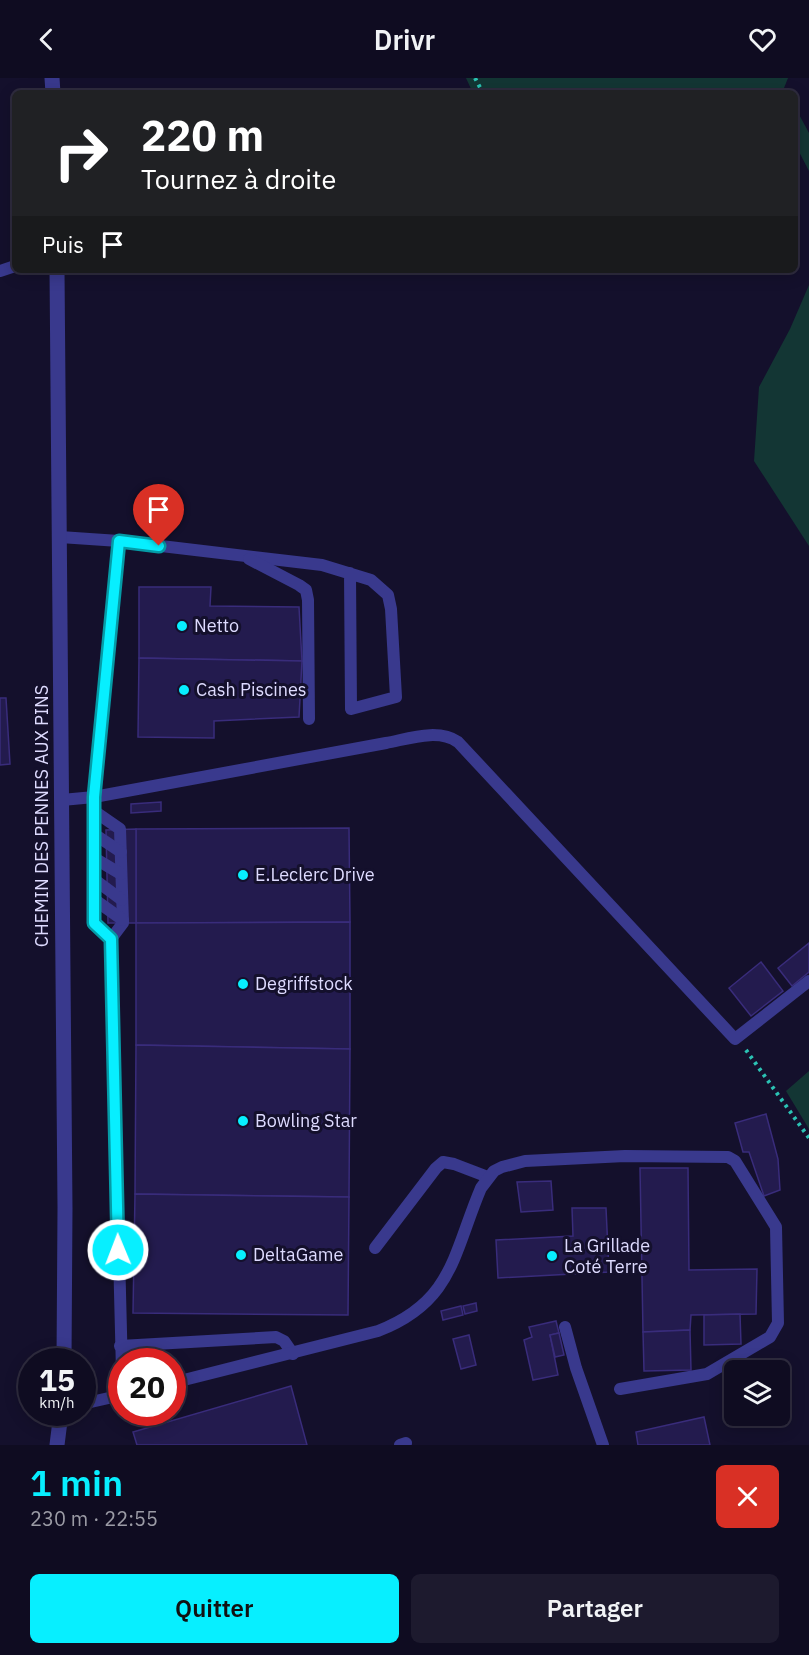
<!DOCTYPE html>
<html lang="fr">
<meta charset="utf-8">
<style>
:root{--surface:#0f0c21;--page:#1d1a2e;--text:#f1f3f6;--muted:#9b9ba5;--line:#2f2c3f;--accent:#07efff}
body{margin:0;font-family:"IBM Plex Sans",sans-serif;background:var(--page);color:var(--text);height:100vh;display:flex;flex-direction:column;font-size:22px;white-space:nowrap}
*{box-sizing:border-box;margin:0}
p{font-size:20px;color:var(--muted)}
.icon{flex:none;width:33px;height:33px;fill:none;stroke:currentColor;stroke-width:2;stroke-linecap:round;stroke-linejoin:round}
.map{position:relative;height:1367px;overflow:hidden}
.panel{display:flex;flex-direction:column;background:var(--surface);flex:1}
.panel>*{flex:none}
.guide{position:absolute;left:12px;top:12px;width:786px;height:183px;border-radius:9px;box-shadow:0 3px 15px #0003,0 0 0 2px var(--line);background:#202124;color:#fff;overflow:hidden}
.tools{position:absolute;left:724px;top:1282px;display:grid;gap:12px}
.tools a{display:grid;place-items:center;width:66px;height:66px;border-radius:9px;background:var(--surface);box-shadow:0 3px 15px #0003,0 0 0 2px var(--line);font-size:30px}
.speed{position:absolute;left:18px;top:1270px;display:flex;gap:12px;font-size:30px;font-weight:700;text-align:center}
.speed>*{display:grid;place-content:center;width:78px;height:78px;border-radius:50%;background:var(--surface);box-shadow:0 3px 15px #0003,0 0 0 2px var(--line);line-height:1}
.speed small{font-size:15px;font-weight:400}
.speed .limit{border:9px solid #d22;background:#fff;color:#111}
.pin{position:absolute;display:grid;place-items:center;width:51px;height:51px;color:#fff;margin:-62px -26px;border-radius:50% 50% 50% 0;rotate:-45deg;box-shadow:0 0 6px #0007}
.pin .icon{rotate:45deg}
.me{position:absolute;width:66px;margin:-33px;rotate:359deg;stroke-linejoin:round;filter:drop-shadow(0 0 4px #0008)}
.turn{display:flex;align-items:center;gap:21px;height:126px;padding:0 30px;font-size:27px}
.turn .icon{width:78px;height:78px;stroke-width:2.5}
.turn b{display:block;font-size:42px;line-height:51px}
.then{display:flex;align-items:center;height:57px;padding:0 30px;background:#0003;gap:12px;font-size:22px}
.round{display:grid;place-items:center;flex:none;width:63px;height:63px;border-radius:9px;background:var(--page)}
.summary{display:flex;align-items:center;justify-content:space-between;height:102px;padding:0 30px}
h1{font-size:36px;font-weight:600;line-height:45px;color:var(--accent)}
.action{display:flex;gap:12px;margin-top:auto;padding:12px 30px}
.action a{flex:1;height:69px;border-radius:9px;background:var(--accent);color:#111;font-size:24px;font-weight:600;line-height:69px;text-align:center}
.action a+a{background:var(--page);color:var(--text)}
header{display:flex;justify-content:space-between;align-items:center;height:78px;padding:0 30px;background:var(--surface);font-size:27px;font-weight:600}
.map>svg:first-child{display:block}
</style>
<header><svg class="icon" aria-label="back" viewBox="0 0 24 24"><path d="M15 5l-7 7 7 7"/></svg>Drivr<svg class="icon" aria-label="heart" viewBox="0 0 24 24"><path d="M12 20l-8-8c-3-5 5-10 8-4 3-6 11-1 8 4z"/></svg></header>
<div class="map">
<svg width="809" height="1367" viewBox="0 0 809 1367">
<rect width="100%" height="100%" fill="#14102c"/>
<g fill="#133634">
<polygon points="466,0 788,0 782,15 473,15"/>
<polygon points="795,29 809,55 809,93 795,66"/>
<polygon points="809,207 809,468 754,383 759,309 790,251"/>
<polygon points="809,993 809,1051 786,1013"/>
</g>
<g fill="#231b4e" stroke="#392c7b" stroke-width="1.5">
<polygon points="139,509 211,509 210,528 299,529 302,583 139,580"/>
<polygon points="139,580 302,583 299,639 214,643 214,660 138,659"/>
<polygon points="0,620 6,620 10,686 0,687"/>
<polygon points="161,724 161,733 131,735 131,726"/>
<polygon points="349,750 350,844 136,845 136,751"/>
<polygon points="136,751 136,845 108,845 106,752"/>
<polygon points="350,844 350,971 136,967 136,845"/>
<polygon points="809,865 809,894 792,908 778,890"/>
<polygon points="761,884 783,913 751,938 729,910"/>
<polygon points="136,967 350,971 349,1119 135,1116"/>
<polygon points="766,1036 778,1081 780,1112 764,1118 749,1074 743,1074 735,1045"/>
<polygon points="640,1090 688,1090 689,1192 757,1191 756,1236 691,1237 690,1252 643,1254"/>
<polygon points="551,1103 553,1132 521,1134 517,1104"/>
<polygon points="135,1116 349,1119 348,1237 133,1235"/>
<polygon points="572,1130 606,1130 609,1194 498,1200 496,1162 573,1158"/>
<polygon points="476,1225 477,1233 465,1236 463,1228"/>
<polygon points="461,1228 463,1237 443,1242 441,1233"/>
<polygon points="740,1236 741,1266 704,1267 704,1237"/>
<polygon points="556,1243 559,1255 550,1257 558,1297 533,1302 524,1262 532,1259 529,1249"/>
<polygon points="690,1252 691,1292 644,1293 643,1254"/>
<polygon points="559,1255 564,1277 555,1279 550,1257"/>
<polygon points="469,1257 476,1287 461,1291 453,1261"/>
<polygon points="291,1308 307,1367 137,1367 133,1354"/>
<polygon points="704,1339 710,1367 638,1367 636,1354"/>
</g>
<g fill="none" stroke-linecap="round" stroke-linejoin="round">
<g stroke="#2bc3b4" stroke-width="4" stroke-dasharray="3 4.5" stroke-linecap="butt">
<polyline points="475,0 483,15"/>
<polyline points="746,972 809,1060"/>
</g>
<g stroke="#39398d" stroke-width="12">
<polyline points="0,193 15,188"/>
<polyline points="60,459 119,463 94,719 94,845 111,861 122,1293"/>
<polyline points="119,463 322,487 371,502 388,517 391,531 396,619 351,631 350,495"/>
<polyline points="249,481 299,507 306,512 308,522 309,641"/>
<path d="M62,722l32,-3 292,-54c22,-4 52,-15 72,-1l277,297 74,-58"/>
<polyline points="94,733 120,751 123,845 111,861"/>
<polyline points="94,756 121,774"/>
<polyline points="94,780 121,796"/>
<polyline points="95,802 122,822"/>
<polyline points="95,822 123,842"/>
<polyline points="375,1170 436,1090 443,1084 454,1086 488,1099"/>
<polyline points="565,1249 576,1290 603,1367"/>
<polyline points="120,1268 276,1259 284,1263 293,1276"/>
<path d="M172,1305l206,-52c75,-29 75,-77 103,-143l13,-17 8,-4 23,-6 100,-5 103,1 7,4 41,66 2,96 -8,14 -63,37 -87,15"/>
<polyline points="82,1326 122,1317"/>
<polyline points="400,1367 406,1365"/>
</g>
<g stroke="#39398d" stroke-width="15">
<polyline points="52,0 53,15"/>
<polyline points="57,192 65,1130 64,1284"/>
<polyline points="57,1367 61,1335"/>
</g>
</g>
<g fill="none" stroke-linecap="round" stroke-linejoin="round">
<g stroke="#059ba6" stroke-width="15">
<polyline id="route" points="118,1172 111,861 94,845 94,719 119,463 159,468"/>
</g>
<use href="#route" stroke="#07efff" stroke-width="10"/>
</g>
<g fill="#07efff" stroke="#14102c" stroke-width="2">
<circle cx="182" cy="548" r="6"/>
<circle cx="184" cy="612" r="6"/>
<circle cx="243" cy="797" r="6"/>
<circle cx="243" cy="906" r="6"/>
<circle cx="243" cy="1043" r="6"/>
<circle cx="241" cy="1177" r="6"/>
<circle cx="552" cy="1178" r="6"/>
</g>
<g text-anchor="middle" stroke-width="6" stroke-linejoin="round" paint-order="stroke">
<g font-size="18" fill="#dedbff" stroke="#14102c" text-anchor="start">
<text x="194" y="554">Netto</text>
<text x="196" y="618">Cash Piscines</text>
<text x="255" y="803">E.Leclerc Drive</text>
<text x="255" y="912">Degriffstock</text>
<text x="255" y="1049">Bowling Star</text>
<text x="564" y="1174">La Grillade<tspan x="564" dy="21">Coté Terre</tspan></text>
<text x="253" y="1183">DeltaGame</text>
</g>
<g font-size="18" fill="#dedbff" stroke="#14102c">
<text transform="translate(42 738) rotate(-90)" y="6">CHEMIN DES PENNES AUX PINS</text>
</g>
</g>
</svg>
<div class="tools">
<a><svg class="icon" aria-label="layers" viewBox="0 0 24 24"><path d="M12 4l9 5-9 5-9-5zM3 14l9 5 9-5"/></svg></a>
</div>
<div class="speed"><div>15<small>km/h</small></div><div class="limit">20</div></div>
<div class="pin" style="left:159px;top:468px;background:#d93025"><svg class="icon" aria-label="arrive" viewBox="0 0 24 24"><path d="M6 21V4h12l-3 4 3 4H6"/></svg></div>
<svg class="me" style="left:118px;top:1172px" viewBox="-20 -20 40 40"><circle r="17" fill="#07efff" stroke="#fff" stroke-width="3"/><path d="M0-11L8 9 0 5-8 9z" fill="#fff"/></svg>
<div class="guide">
<div class="turn"><svg class="icon" aria-label="right" viewBox="0 0 24 24"><path d="M7 20v-9h11M14 6l5 5-5 5"/></svg><div><b>220 m</b>Tournez à droite</div></div>
<div class="then">Puis<svg class="icon" aria-label="arrive" viewBox="0 0 24 24"><path d="M6 21V4h12l-3 4 3 4H6"/></svg></div>
</div>
</div>
<section class="panel">
<div class="summary"><div><h1>1 min</h1><p>230 m · 22:55</p></div><a class="round" style="background:#d93025;color:#fff"><svg class="icon" aria-label="close" viewBox="0 0 24 24"><path d="M6 6l12 12M18 6L6 18"/></svg></a></div>
<div class="action"><a>Quitter</a><a>Partager</a></div>
</section>
